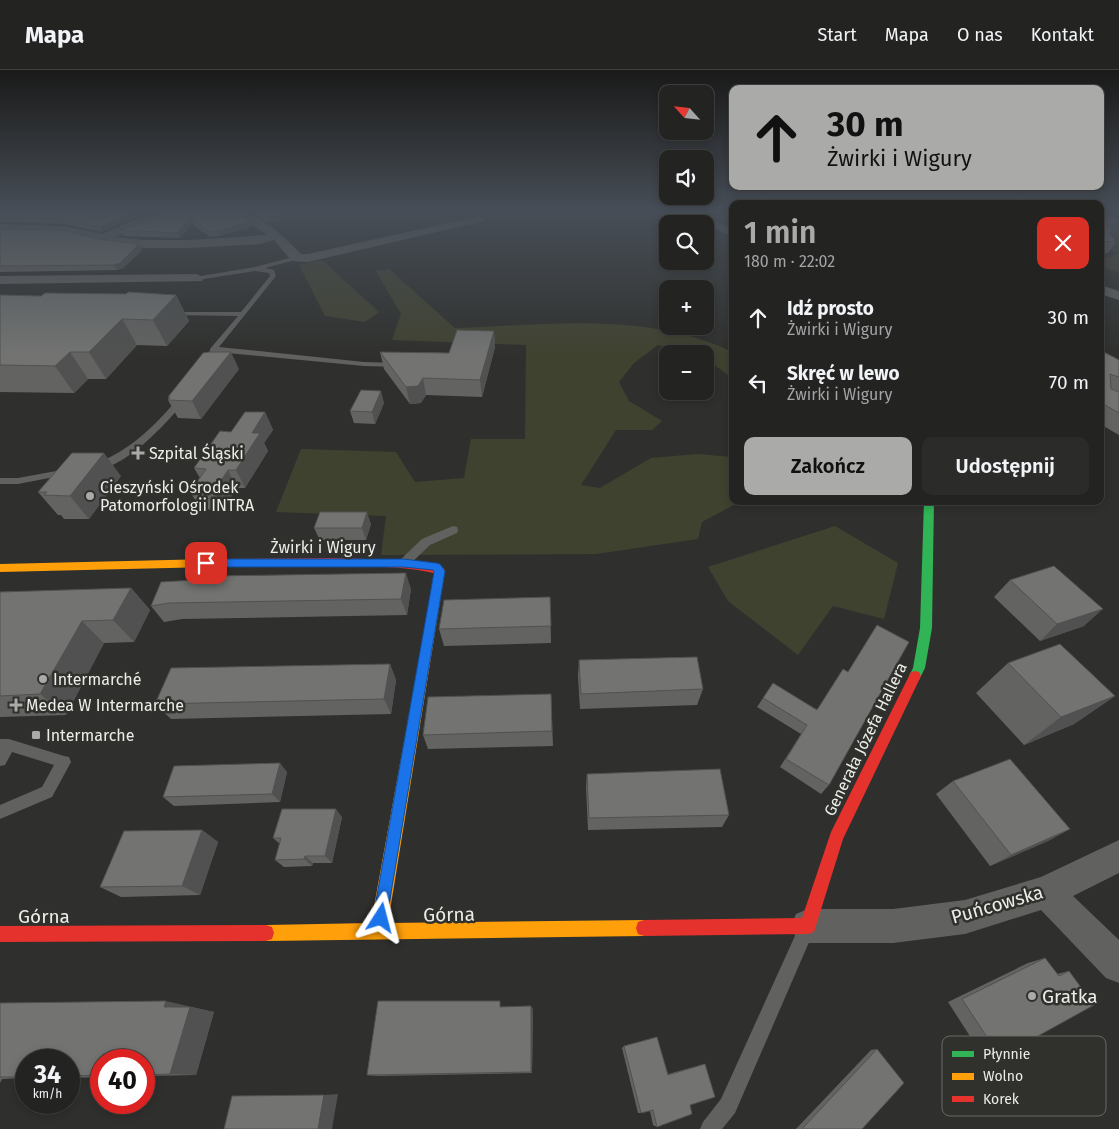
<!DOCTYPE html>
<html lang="pl">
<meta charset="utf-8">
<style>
:root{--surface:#232422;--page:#2b2c2a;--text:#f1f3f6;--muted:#a3a4a5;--line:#404140;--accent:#aaaba8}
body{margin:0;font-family:"Fira Sans",sans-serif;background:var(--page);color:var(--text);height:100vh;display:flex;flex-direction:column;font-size:19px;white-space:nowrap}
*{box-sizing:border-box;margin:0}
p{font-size:16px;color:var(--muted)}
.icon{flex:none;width:28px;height:28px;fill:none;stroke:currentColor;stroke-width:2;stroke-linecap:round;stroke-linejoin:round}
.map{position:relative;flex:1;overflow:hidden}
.side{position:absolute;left:729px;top:130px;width:375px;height:305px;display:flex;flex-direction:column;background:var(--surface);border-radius:10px;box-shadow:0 2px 8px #0003,0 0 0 1px var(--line)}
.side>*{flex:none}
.guide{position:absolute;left:729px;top:15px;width:375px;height:105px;border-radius:10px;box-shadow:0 2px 8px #0003,0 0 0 1px var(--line);background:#aaaba8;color:#111;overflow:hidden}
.needle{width:32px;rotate:297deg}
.tools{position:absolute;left:659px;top:15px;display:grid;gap:10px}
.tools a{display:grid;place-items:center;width:55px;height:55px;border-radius:10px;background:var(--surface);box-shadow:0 2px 8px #0003,0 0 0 1px var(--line);font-size:25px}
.speed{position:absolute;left:15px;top:979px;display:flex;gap:10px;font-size:25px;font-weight:700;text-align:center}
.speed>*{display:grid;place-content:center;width:65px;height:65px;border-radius:50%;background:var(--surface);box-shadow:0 2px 8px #0003,0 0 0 1px var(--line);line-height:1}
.speed small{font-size:12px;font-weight:400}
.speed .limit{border:8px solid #d22;background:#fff;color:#111}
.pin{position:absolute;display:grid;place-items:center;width:42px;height:42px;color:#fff;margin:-21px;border-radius:10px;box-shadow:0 2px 8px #0006}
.me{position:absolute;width:55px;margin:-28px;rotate:9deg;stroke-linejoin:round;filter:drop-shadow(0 0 4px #0008)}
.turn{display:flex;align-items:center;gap:18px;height:105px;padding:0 15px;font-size:22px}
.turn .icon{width:65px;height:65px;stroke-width:2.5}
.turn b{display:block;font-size:35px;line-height:42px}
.round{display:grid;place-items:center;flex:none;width:52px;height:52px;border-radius:10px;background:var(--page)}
.headline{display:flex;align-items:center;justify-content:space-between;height:85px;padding:0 15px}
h1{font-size:30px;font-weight:600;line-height:38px;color:var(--accent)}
.action{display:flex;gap:10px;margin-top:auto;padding:10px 15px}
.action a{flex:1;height:58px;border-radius:10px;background:var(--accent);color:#111;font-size:20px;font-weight:600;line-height:58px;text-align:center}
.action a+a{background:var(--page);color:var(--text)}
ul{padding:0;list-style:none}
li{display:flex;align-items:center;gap:15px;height:65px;padding:0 15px}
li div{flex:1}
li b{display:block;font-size:19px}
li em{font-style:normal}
header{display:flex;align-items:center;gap:30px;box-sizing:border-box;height:70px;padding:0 25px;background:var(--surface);border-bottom:1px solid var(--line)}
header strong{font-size:24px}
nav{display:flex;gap:28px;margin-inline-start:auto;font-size:18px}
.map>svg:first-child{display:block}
</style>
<header>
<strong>Mapa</strong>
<nav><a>Start</a><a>Mapa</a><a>O nas</a><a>Kontakt</a></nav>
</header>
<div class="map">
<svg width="1119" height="1059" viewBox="0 0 1119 1059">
<rect width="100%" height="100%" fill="#2f302d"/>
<g fill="#404230">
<polygon points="1100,140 1119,140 1119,203 1100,196 1100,190 1118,184 1100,173"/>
<polygon points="322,190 379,242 365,252 325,246 299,195"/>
<path d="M389,199l66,59c91,-3 193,-17 277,24v26l-27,-20v-4l-47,-9 -24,18 -15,19 10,19 33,20 -10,9h-36l-35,55 19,3 51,-30 47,-4 34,3v44h9l-39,21 -4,17 -102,15 -215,1 5,-39 -110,-4 25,-63 95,3 19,30 49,-4 7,-39h54l1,-94 -134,-5 9,-26 -25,-43z"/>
<polygon points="835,456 898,493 884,549 833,536 798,585 728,531 708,497"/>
</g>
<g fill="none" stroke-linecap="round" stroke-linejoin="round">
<g fill="#616160" fill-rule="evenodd">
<polygon points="297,186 299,187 299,189 265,198 274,200 276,206 219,277 364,292 396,293 399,293 399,297 364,296 217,282 217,289 211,298 205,298 204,296 209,289 210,279 238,246 172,245 169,243 170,242 241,242 270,206 269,203 255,201 197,210 194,208 195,207 255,197"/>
<path d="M180,326l7,2c-15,20 -65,75 -92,70v-4c36,-14 60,-38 85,-68z"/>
<polygon points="67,399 72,402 70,404 18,414 0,414 0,408 18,408"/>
<polygon points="453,456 457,457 458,460 457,463 430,475 408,496 400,496 399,493 400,490 422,469"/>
<polygon points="0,669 9,669 64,686 69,687 71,692 52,727 0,749 0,735 42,717 54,695 12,682 5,695 0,696"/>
<polygon points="805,855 811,857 813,863 735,1043 722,1059 700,1059 703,1052 721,1029 799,857"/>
</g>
<g fill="#616160" fill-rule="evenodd">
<path d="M172,140h18l-2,2 -51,16 -22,9 30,3h44l78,-5 -38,-25c27,-1 54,26 72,44h7l172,-38 6,3 -6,3 -172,40 -16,-1 -18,-21 -14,4 -71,4h-44l-44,-5 -37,-9 -64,-2v-8l64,2 38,8 27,-12z"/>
<polygon points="680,140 694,140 732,159 732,167"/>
<polygon points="197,204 204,208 202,211 0,214 0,206"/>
<polygon points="1100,215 1119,221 1119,230 1100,224"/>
<polygon points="1119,770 1119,803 1073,826 1119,870 1119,913 1106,908 1041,840 965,864 893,873 808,873 796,868 791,856 796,844 808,839 893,839 965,830 1041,807"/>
</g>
<polygon fill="#30b455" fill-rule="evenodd" points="924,431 934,431 932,558 925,598 919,610 915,611 911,610 909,606 913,598 920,558"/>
<g fill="#ff9f0a" fill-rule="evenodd">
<polygon points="211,489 216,493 211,497 0,502 0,494"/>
<polygon points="440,497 445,501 388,853 644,850 650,852 652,858 650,864 644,866 266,871 260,869 258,863 260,857 266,855 371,853 435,501"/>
</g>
<g fill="#e5322d" fill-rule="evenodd">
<path d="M332,488l71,2 25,3 16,5 1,3 -5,4c-29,-9 -61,-8 -91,-9 -46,0 -92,0 -138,1l-5,-4 5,-4z"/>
<polygon points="915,601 919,602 921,606 843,769 814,862 808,864 644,866 638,864 636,858 638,852 644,850 802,848 831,762 911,602"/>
<polygon points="266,855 272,857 274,863 272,869 266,871 0,872 0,856"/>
</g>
</g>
<g fill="#636462">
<polygon points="0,140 6,141 63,143 58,140 94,140 103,146 128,150 102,162 64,154 0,152"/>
<polygon points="183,140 252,157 219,166 210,167 192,154 180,168 123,166 120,160"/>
<polygon points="238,140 280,140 286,148 268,153 250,142"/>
<polygon points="652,140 690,140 696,152 696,154 668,154 663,145"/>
<polygon points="1100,143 1119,149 1119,157 1116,161 1110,164 1110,165 1116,172 1108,183 1100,183"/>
<polygon points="0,159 139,174 142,180 123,198 117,200 0,202"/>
<polygon points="0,225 41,226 176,225 189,251 167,276 137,275 106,309 88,309 74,323 0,322"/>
<polygon points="494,261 495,277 482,327 426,325 421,333 410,334 384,299 380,282 449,283"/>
<polygon points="1100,280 1119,290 1119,365 1100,354"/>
<polygon points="239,299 201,349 178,348 168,330 169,329 168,327"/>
<polygon points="384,333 375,354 354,353 350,341"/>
<polygon points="265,342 273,360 264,373 268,381 245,418 237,418 223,440 201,439 190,422 200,408 194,398 231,362"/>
<polygon points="121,406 89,449 64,449 61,445 58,445 38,422"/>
<polygon points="371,454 366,470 320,470 314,458"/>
<polygon points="1010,510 1084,556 1040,571 994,527"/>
<polygon points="161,512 411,519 407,545 182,549 164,552 151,536"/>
<polygon points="131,518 150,540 134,572 104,573 66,645 0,647 0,522"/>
<polygon points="550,527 551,573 444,576 439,559"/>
<polygon points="877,555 829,715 821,724 780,697 801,664 757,637 763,628 817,639 848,602"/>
<polygon points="579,590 703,619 697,635 580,639 578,606"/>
<polygon points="1008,593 1115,626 1074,654 1024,675 976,623"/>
<polygon points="390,594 396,610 391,644 171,649 155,634"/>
<polygon points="551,624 553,676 428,679 423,665"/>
<polygon points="287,702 280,732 174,736 163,727"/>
<polygon points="587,704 729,745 722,757 588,760 586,717"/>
<polygon points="953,711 1070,759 1048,771 990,796 936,724"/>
<polygon points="342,747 332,793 313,793 312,796 284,797 275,790 280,774 273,768"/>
<polygon points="202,760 218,772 200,825 121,827 100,817"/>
<polygon points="1045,888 1057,904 1069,901 1000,987 984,988 948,932 1028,893"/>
<polygon points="0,933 191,937 214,942 196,1005 144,1006 144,990 101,990 101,1007 69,1008 69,990 26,990 26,1008 2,1009 0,1013"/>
<polygon points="503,936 503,937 531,936 533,940 532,1003 378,1006 367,1005"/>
<polygon points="624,976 668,1004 705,994 690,1035 657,1057 653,1055 650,1041 641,1043 638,1043 622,978"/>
<polygon points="877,979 862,1059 796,1059 871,980"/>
</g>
<g fill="#505150">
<polygon points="145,140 166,140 128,150 102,162 99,157 126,145"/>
<polygon points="284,142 286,148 268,153 266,147"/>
<polygon points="190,149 192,154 180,168 177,163"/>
<polygon points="250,152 252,157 219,166 217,161"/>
<polygon points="1119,152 1119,157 1116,161 1101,167 1108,156"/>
<polygon points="139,174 142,180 123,198 117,200 114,195"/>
<polygon points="176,225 189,251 167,276 153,250"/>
<polygon points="122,249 137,275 106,309 89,282"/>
<polygon points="1105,254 1100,261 1100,256"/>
<polygon points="494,261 495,277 482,327 480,310"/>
<polygon points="70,282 88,309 74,323 55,296"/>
<polygon points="231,282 239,299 201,349 192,331"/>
<polygon points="423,308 426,325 421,333 410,334 406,317"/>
<polygon points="381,321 384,333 375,354 372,342"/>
<polygon points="265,342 273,360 264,373 268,381 245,418 236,400 252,363"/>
<polygon points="104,383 121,406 89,449 70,426"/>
<polygon points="228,400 237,418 223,440 213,423"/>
<polygon points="367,442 371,454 366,470 362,458"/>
<polygon points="406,503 411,519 407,545 401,529"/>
<polygon points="131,518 150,540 134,572 113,550"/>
<polygon points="1103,539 1084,556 1040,571 1057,554"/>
<polygon points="82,551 104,573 66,645 40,624"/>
<polygon points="390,594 396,610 391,644 384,629"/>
<polygon points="1115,626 1074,654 1024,675 1061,647"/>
<polygon points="280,693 287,702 280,732 272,724"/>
<polygon points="336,739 342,747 332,793 325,786"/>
<polygon points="1070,759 1048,771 990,796 1011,785"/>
<polygon points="202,760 218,772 200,825 182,816"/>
<polygon points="305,786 313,793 312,796 304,789"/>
<polygon points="166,931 214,942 196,1005 170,1004 164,937"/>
<polygon points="531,936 533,940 532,1003 531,1002"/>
<polygon points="338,1024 332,1059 318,1059 324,1025"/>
</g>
<g fill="#737472" stroke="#505150">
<polygon points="0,140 5,140 6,141 68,143 63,140 94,140 103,146 100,140 145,140 126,145 99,157 61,149 0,147"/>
<polygon points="183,140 231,140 250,152 217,161 208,161 190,149 177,163 120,160"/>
<polygon points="253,140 280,140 284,142 266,147"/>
<polygon points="664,140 691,140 696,152 672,153"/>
<polygon points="1100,143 1119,149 1119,152 1108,156 1111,156 1110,165 1116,172 1100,171"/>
<polygon points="0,159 61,160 98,169 139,174 120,193 114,195 0,196"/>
<polygon points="128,222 176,225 153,250 122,249 89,282 70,282 55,296 0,295 0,225 41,226 45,223 126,224"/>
<polygon points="1100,240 1105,254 1100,256"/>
<polygon points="457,260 494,261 480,310 423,308 418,316 406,317 380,282 449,283"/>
<polygon points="1100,280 1119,290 1119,307 1110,304 1111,319 1119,322 1119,343 1100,332"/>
<polygon points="209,282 231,282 192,331 168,330 170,327 168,327 203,283"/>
<polygon points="361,320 381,321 372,342 350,341"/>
<polygon points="245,342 265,342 252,363 260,363 236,400 228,400 213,423 190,422 206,399 194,398 220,361 231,362"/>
<polygon points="72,383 104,383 70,426 44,425 47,422 38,422"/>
<polygon points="320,442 367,442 362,458 314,458"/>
<polygon points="1054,496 1103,539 1057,554 1010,510"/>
<polygon points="406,503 401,529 169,533 151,536 161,512 212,509 214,506"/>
<polygon points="131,518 113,550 82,551 40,624 0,626 0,522"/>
<polygon points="550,527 551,556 439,559 444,530"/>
<polygon points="877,555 909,572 829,715 786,689 807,655 763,628 773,613 817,640 843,599 848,602"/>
<polygon points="1060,574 1115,626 1061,647 1008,593"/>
<polygon points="697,587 703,619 581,624 579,590"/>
<polygon points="390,594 384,629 155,634 171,598"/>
<polygon points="551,624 552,661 423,665 428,627"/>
<polygon points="1010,689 1070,759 1011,785 953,711"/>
<polygon points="280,693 272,724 163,727 174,696"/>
<polygon points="720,699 729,745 589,748 587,704"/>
<polygon points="282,739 336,739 325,786 305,786 304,789 275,790 281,768 273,768"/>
<polygon points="202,760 182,816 100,817 124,761"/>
<polygon points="1045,888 1059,906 1069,901 1094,935 1000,987 962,929"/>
<polygon points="166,931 164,937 190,937 170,1004 144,1005 144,990 101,990 101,1005 69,1006 69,990 26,990 26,1007 0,1007 0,933"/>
<polygon points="378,931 500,931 500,937 531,936 531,1002 367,1005"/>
<polygon points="657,967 668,1005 705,994 715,1027 690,1035 692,1044 657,1057 653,1040 641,1043 624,976"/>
<polygon points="877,979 904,1013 862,1059 802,1059"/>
<polygon points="324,1025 318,1059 224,1059 232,1026"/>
</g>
<linearGradient id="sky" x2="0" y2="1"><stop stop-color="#1a1a19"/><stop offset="0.49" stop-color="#474e57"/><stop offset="1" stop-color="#474e57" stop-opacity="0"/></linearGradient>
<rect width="1119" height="288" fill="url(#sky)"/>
<polygon fill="#1a73e8" stroke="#114b97" points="206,489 404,489 436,493 440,494 445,501 386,853 381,856 375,853 373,848 434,502 433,500 404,497 206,497 200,493"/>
<g fill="#aaaba8" stroke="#30312c" stroke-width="2">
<path d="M135.5 375.5h5v5h5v5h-5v5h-5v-5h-5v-5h5z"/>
<circle cx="90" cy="426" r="5"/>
<circle cx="43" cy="609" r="5"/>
<path d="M13.5 627.5h5v5h5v5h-5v5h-5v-5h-5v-5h5z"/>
<rect x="31" y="660" width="10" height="10" rx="2.5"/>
<circle cx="1032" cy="926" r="5"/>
</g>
<g text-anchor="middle" stroke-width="5" stroke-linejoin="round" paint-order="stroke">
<g font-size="16" fill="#ecedea" stroke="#30312c" text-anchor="start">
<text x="149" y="389">Szpital Śląski</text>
<text x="100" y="423">Cieszyński Ośrodek<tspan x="100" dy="18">Patomorfologii INTRA</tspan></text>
<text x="53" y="615">Intermarché</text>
<text x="26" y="641">Medea W Intermarche</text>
<text x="46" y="671">Intermarche</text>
</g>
<g font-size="16" fill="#ecedea" stroke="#30312c">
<text x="323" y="483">Żwirki i Wigury</text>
<text transform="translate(865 669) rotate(-64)" y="6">Generała Józefa Hallera</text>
</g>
<g font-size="19" fill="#ecedea" stroke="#30312c">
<text transform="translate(997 834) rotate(-16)" y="7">Puńcowska</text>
<text transform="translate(449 844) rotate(-1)" y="7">Górna</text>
<text x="44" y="853">Górna</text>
</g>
<g font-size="19" fill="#ecedea" stroke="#30312c" text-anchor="start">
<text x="1042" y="933">Gratka</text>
</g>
</g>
<rect x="942" y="966" width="164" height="80" rx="8" fill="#30312c" stroke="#686965" stroke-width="1"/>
<rect x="952" y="981" width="22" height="6" fill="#30b455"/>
<rect x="952" y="1003" width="22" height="7" fill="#ff9f0a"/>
<rect x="952" y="1026" width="22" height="6" fill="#e5322d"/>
<g font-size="14" fill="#ecedea">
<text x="983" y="989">Płynnie</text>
<text x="983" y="1011">Wolno</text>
<text x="983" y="1034">Korek</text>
</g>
</svg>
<div class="tools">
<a><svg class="needle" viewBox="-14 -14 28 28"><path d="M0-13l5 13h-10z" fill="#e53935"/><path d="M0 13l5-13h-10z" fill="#a3a4a5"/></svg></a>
<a><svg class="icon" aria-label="sound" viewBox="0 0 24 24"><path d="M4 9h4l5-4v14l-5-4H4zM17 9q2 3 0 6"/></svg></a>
<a><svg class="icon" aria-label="search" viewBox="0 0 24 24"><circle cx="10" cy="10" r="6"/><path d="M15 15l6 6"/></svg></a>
<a>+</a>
<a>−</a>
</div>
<div class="speed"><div>34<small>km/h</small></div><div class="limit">40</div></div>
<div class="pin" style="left:206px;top:493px;background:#d93025"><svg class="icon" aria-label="arrive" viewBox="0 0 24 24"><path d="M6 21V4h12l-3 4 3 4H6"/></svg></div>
<svg class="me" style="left:381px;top:848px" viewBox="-20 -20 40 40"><path d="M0-17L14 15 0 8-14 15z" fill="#1a73e8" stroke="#fff" stroke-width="4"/></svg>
<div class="guide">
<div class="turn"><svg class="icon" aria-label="ahead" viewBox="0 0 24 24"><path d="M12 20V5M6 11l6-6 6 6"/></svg><div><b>30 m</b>Żwirki i Wigury</div></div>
</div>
<section class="side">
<div class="headline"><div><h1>1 min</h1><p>180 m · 22:02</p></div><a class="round" style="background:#d93025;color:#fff"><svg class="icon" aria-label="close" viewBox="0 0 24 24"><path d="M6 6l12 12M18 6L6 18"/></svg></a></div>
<ul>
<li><svg class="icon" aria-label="ahead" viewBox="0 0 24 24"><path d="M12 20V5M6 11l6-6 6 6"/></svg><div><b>Idź prosto</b><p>Żwirki i Wigury</p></div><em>30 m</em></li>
<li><svg class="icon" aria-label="left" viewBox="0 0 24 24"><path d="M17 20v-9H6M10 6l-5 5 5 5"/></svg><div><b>Skręć w lewo</b><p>Żwirki i Wigury</p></div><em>70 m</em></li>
</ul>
<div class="action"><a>Zakończ</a><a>Udostępnij</a></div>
</section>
</div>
